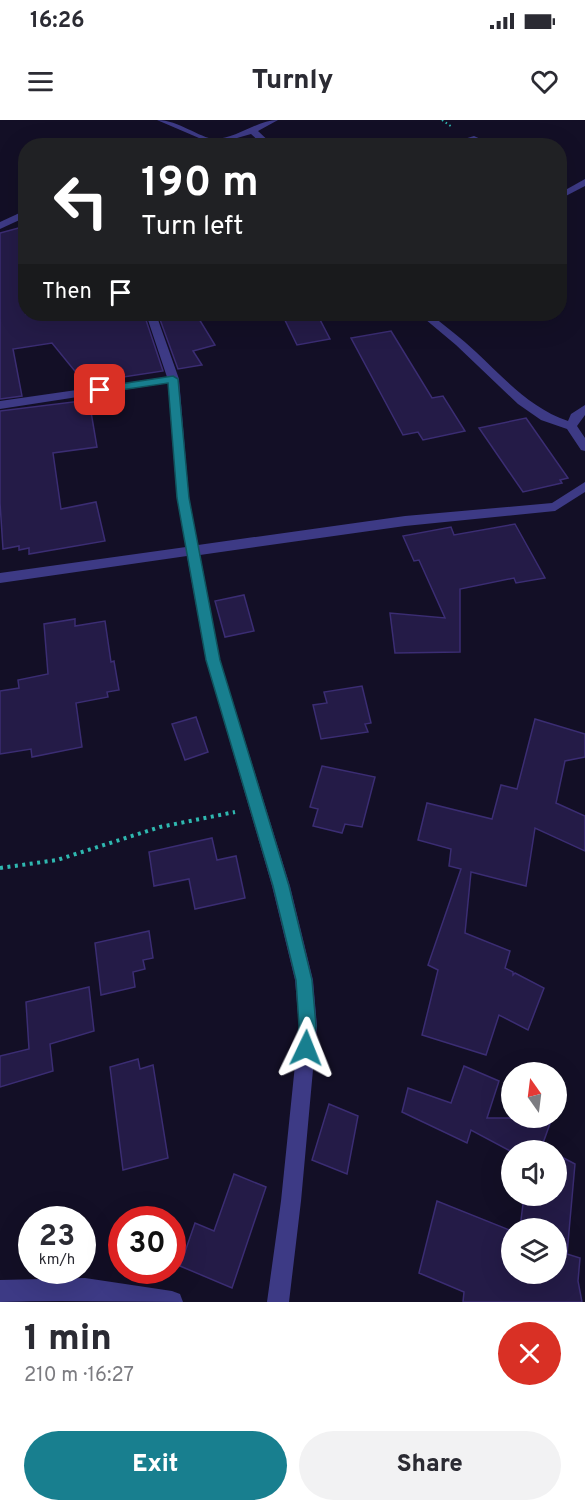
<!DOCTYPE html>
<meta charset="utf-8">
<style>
:root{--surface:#fff;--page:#f2f2f3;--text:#2b2b33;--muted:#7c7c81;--accent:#187f8f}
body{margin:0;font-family:Overpass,sans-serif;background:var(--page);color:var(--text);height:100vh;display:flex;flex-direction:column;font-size:22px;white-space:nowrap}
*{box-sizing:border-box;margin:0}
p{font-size:20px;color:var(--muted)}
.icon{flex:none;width:33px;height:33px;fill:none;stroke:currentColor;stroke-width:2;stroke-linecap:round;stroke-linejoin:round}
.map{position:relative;height:1182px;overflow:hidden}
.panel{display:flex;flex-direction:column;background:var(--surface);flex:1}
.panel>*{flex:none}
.banner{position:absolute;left:18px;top:18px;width:549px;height:183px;border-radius:24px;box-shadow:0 6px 24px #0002;background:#202124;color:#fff;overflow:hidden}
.needle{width:39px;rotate:346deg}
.buttons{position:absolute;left:501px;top:942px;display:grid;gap:12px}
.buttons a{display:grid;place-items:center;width:66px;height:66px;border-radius:50%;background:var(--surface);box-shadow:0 6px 24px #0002;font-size:30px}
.speed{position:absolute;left:18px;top:1086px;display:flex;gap:12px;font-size:30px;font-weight:700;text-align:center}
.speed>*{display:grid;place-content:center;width:78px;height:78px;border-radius:50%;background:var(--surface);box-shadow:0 6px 24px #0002;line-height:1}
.speed small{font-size:15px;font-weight:400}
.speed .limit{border:9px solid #d22;background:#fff;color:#111}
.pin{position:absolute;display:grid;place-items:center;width:51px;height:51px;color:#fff;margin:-26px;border-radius:12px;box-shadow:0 3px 9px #0006}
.me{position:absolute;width:66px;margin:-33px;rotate:2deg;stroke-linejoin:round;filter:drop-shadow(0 0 4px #0008)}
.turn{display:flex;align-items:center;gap:21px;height:126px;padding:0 24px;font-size:27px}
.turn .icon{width:78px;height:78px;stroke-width:2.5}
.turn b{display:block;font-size:42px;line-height:51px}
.then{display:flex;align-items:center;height:57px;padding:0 24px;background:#0003;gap:12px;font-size:22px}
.round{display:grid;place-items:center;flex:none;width:63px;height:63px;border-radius:32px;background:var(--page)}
.overview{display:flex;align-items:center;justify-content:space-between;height:102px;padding:0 24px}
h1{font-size:36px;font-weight:800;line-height:45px}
.cta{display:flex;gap:12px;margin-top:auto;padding:12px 24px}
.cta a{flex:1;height:69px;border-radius:36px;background:var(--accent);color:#fff;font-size:24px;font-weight:800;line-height:69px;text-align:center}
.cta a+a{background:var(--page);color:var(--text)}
.status{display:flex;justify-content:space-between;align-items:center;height:42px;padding:0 30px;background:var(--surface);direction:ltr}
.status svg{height:16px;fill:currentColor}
header{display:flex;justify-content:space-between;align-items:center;height:78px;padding:0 24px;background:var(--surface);font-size:27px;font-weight:800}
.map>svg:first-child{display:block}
</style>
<div class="status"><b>16:26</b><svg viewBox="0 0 49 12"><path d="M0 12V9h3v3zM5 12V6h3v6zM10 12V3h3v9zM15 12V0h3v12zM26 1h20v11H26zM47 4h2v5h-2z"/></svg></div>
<header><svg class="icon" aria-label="menu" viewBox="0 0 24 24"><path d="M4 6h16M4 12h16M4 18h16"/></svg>Turnly<svg class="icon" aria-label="heart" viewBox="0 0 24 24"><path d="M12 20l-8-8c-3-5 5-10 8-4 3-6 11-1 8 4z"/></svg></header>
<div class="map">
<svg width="585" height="1182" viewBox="0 0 585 1182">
<rect width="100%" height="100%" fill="#130f26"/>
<g fill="#241b47" stroke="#3b2d73" stroke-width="1.5">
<polygon points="26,106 26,194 144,194 163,251 110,259 87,266 52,223 13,229 22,276 0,279 0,113"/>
<polygon points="158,194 196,194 215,225 193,231 202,245 178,249"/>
<polygon points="282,194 317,194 330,219 297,225"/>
<polygon points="391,211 432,278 443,276 465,311 423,320 418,312 403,315 351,218"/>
<polygon points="89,280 97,327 53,333 61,389 96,382 105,421 29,434 29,428 19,430 19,426 3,429 0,383 0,291"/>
<polygon points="526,298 568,358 560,360 562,363 523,372 479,308"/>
<polygon points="515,404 545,458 516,463 514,458 460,469 460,532 395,533 390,493 445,498 419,440 414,441 403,416 451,407 454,415"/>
<polygon points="244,475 254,511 225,517 215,481"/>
<polygon points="75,499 75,506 105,501 111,542 114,541 119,570 107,572 108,577 76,583 82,627 32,637 31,629 0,634 0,571 19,568 18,560 48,554 44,504"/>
<polygon points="362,566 371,603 365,604 368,612 321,619 313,585 327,583 324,572"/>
<polygon points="196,597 208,632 185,640 172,604"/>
<polygon points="535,599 585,614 585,637 565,641 556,683 585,696 585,731 535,708 526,766 471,752 465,813 510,831 505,848 513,852 513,855 515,853 544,868 528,910 499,895 486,935 422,915 438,850 428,845 461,749 449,746 451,729 418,720 427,683 492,699 501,665 517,669"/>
<polygon points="322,646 375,657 362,707 345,704 342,713 313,706 318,689 310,687"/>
<polygon points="212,718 217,740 236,736 245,778 195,789 189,759 154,766 149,732"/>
<polygon points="149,811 153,838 143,840 145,849 133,852 135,867 101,875 95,823"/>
<polygon points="89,867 94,911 50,924 53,951 0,967 0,936 29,929 26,882"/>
<polygon points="138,939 140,949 153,945 168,1038 123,1050 110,947"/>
<polygon points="464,946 499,961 487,998 552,998 542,1026 550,1030 512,1032 471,1010 467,1023 402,992 408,968 451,983"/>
<polygon points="329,984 358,996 347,1054 312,1040"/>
<polygon points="556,1034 575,1044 567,1134 580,1138 578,1161 582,1182 463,1182 464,1172 419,1153 437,1081 512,1111 512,1154 556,1154 556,1108 520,1108 524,1076 556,1076"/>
<polygon points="234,1054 266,1067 232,1168 180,1146 195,1103 214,1111"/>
</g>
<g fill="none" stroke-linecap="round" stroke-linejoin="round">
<g stroke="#2fb8b0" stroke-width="2" stroke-dasharray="1.5 3" stroke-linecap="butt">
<polyline points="442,0 452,7"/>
<polyline points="285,19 323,26"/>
</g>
<polyline stroke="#2fb8b0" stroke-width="4" stroke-dasharray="3 4.5" stroke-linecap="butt" points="0,748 57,740 160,707 235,692"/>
<g fill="#3d3a85" fill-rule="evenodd">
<path d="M157,0c22,0 42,18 58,19 21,0 42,-19 63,-19l-20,11 16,15h-10l-13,-12 -42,12h-15l12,-5z"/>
<path d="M474,16l22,10c-8,0 -17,-4 -25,-4 -10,1 -19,4 -30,4z"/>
<polygon points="585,59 585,66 560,79 560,73"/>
<polygon points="26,90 26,97 0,109 0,102"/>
<polygon points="146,194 156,194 179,259 189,378 198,425 405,396 552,383 585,362 585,372 555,391 405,406 200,435 220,540 290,766 313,860 317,906 301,1081 289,1182 267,1182 281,1081 299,906 295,860 272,766 206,540 187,436 0,463 0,453 186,427 177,378 168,263 0,289 0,281 167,257"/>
<path d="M419,194h11c15,12 31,24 46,38 28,26 54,56 92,69l3,-7 14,-9v10l-8,11 8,12v13l-4,-1 -14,-21 -26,-9 -23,-16 -62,-59z"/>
<path d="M85,1158l87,13 8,3 3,8c-61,0 -122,-2 -183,0v-22z"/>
</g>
</g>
<polygon fill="#187f8f" stroke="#10535d" stroke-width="1.5" points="173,256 178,259 189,378 220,540 289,766 312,860 316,906 312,934 306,937 300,934 297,928 299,906 296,860 273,766 206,540 177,378 168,263 100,273 94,270 100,267"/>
</svg>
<div class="buttons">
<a><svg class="needle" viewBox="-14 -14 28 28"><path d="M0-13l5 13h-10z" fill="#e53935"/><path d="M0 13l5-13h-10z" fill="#7c7c81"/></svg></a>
<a><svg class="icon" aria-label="sound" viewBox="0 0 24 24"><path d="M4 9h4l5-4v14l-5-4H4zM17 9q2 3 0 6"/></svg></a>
<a><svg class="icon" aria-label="layers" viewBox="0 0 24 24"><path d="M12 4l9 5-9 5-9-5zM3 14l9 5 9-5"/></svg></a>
</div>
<div class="speed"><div>23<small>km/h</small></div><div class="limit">30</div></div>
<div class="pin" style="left:100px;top:270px;background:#d93025"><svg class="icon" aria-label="arrive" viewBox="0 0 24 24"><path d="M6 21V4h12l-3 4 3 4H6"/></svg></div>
<svg class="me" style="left:306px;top:928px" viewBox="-20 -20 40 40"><path d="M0-17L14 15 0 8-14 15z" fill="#187f8f" stroke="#fff" stroke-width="4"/></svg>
<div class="banner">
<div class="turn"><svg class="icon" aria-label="left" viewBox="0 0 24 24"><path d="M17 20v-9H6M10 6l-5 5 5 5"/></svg><div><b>190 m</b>Turn left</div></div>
<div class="then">Then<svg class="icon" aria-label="arrive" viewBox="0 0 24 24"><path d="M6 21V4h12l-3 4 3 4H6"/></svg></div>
</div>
</div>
<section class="panel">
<div class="overview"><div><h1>1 min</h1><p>210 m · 16:27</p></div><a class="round" style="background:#d93025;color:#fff"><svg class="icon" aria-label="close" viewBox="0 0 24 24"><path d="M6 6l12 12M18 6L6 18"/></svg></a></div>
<div class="cta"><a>Exit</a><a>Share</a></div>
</section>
